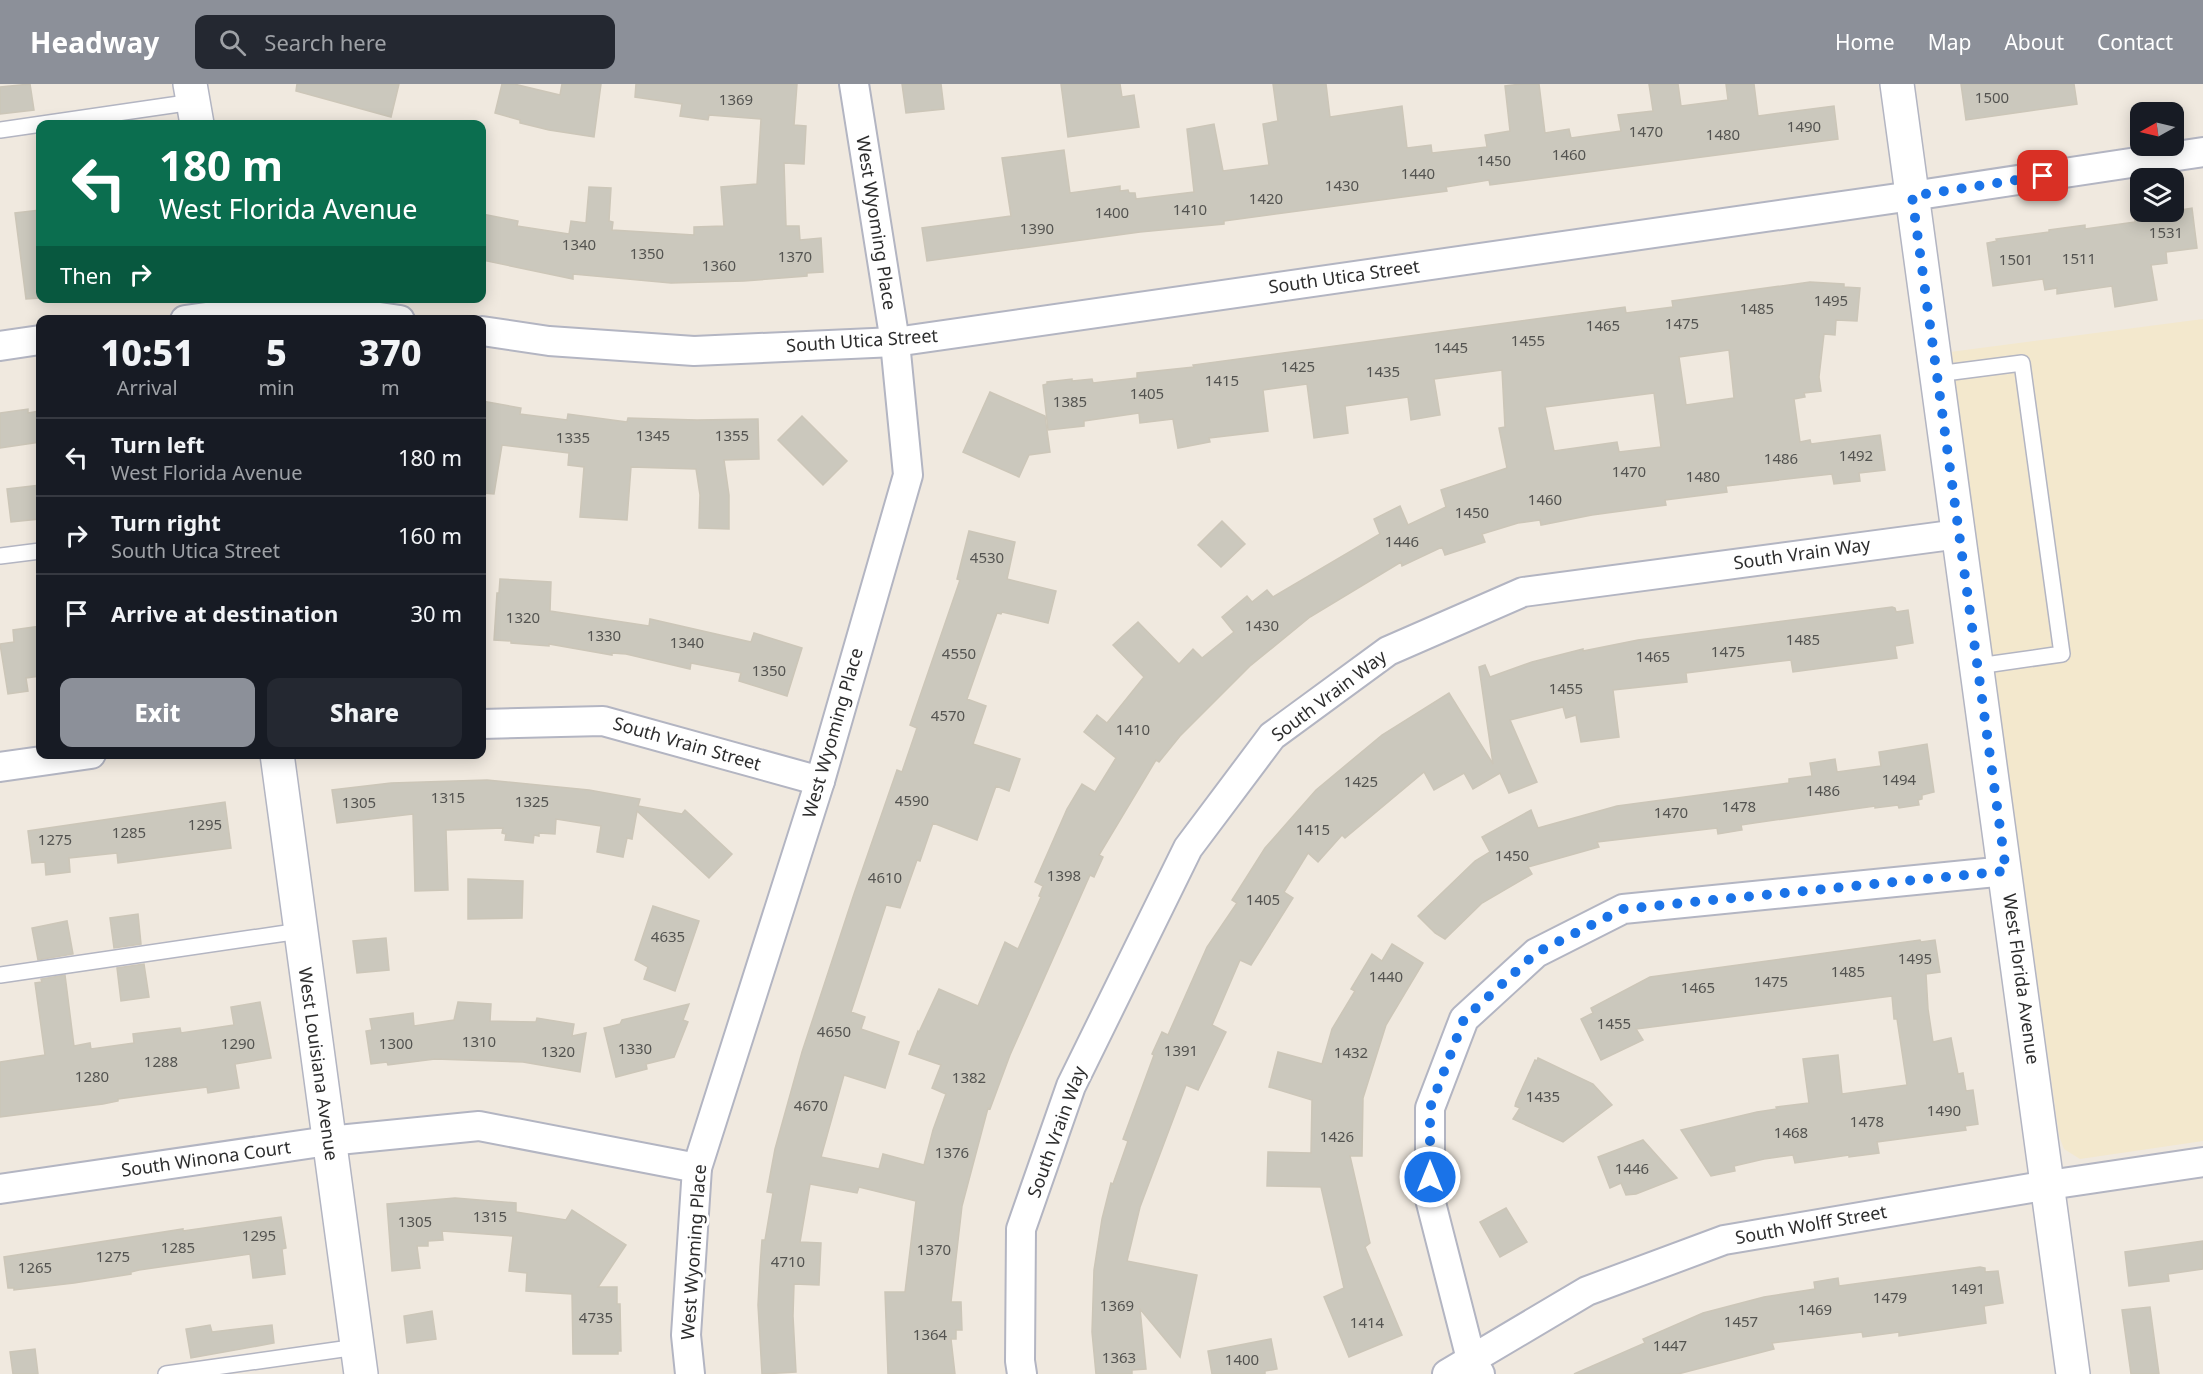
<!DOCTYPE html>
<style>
:root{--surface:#171b24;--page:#242831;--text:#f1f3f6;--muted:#9ea1a6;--line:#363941;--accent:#8c9099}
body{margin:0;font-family:"Noto Sans",sans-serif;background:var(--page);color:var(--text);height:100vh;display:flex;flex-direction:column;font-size:22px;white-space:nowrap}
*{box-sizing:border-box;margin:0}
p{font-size:20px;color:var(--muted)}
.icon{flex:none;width:33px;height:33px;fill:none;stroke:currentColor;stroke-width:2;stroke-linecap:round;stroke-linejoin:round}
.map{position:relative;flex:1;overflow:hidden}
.details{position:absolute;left:36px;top:231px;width:450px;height:444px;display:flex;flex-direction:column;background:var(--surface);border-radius:12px;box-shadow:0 3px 15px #0003}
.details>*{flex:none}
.top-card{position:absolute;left:36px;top:36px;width:450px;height:183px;border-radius:12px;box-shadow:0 3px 15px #0003;background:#0b6e4f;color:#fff;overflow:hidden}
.needle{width:39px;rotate:262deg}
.buttons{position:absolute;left:2130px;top:18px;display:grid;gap:12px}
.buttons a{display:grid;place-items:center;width:54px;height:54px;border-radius:12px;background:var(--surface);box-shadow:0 3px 15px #0003;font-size:30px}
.pin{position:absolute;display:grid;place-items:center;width:51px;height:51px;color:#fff;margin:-26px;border-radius:12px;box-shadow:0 3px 9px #0006}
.me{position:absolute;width:66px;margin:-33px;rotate:0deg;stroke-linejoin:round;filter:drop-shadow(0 0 4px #0008)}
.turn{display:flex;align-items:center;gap:21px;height:126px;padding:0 24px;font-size:27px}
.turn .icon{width:78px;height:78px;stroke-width:2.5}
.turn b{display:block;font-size:42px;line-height:51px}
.then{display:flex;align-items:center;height:57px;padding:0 24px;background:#0003;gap:12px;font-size:22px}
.eta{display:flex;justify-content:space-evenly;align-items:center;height:102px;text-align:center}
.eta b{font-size:36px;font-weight:800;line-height:42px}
.cta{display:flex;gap:12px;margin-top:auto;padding:12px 24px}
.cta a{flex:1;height:69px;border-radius:12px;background:var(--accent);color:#fff;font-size:24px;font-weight:800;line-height:69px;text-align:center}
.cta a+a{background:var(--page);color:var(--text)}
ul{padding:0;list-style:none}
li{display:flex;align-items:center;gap:18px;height:78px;padding:0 24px;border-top:2px solid var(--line)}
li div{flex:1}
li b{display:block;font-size:22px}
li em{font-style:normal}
header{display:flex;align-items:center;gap:36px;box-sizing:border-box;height:84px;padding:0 30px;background:var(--accent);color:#fff}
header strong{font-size:28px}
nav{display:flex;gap:33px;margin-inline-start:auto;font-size:21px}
.search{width:420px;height:54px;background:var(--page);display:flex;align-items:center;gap:15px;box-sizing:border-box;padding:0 21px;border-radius:12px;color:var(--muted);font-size:22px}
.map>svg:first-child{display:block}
</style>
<header>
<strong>Headway</strong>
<div class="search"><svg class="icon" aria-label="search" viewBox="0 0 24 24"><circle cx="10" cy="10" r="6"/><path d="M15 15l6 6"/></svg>Search here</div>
<nav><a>Home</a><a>Map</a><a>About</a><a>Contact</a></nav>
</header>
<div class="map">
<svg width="2203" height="1290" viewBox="0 0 2203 1290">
<rect width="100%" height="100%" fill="#f0e9df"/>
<polygon fill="#f3e8cd" points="2203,235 2203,1057 2080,1075 2064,1065 2059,1052 1950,268"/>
<g fill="#cbc8bd" stroke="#ccc6b8" stroke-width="1.5" fill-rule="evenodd">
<polygon points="30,0 34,26 0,30 0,3"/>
<polygon points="297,0 399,0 391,33 296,7"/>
<polygon points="502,0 514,0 560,11 562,0 601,0 594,53 549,46 520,39 520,36 495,29"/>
<polygon points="636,0 797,0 794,41 806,42 804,80 784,79 786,142 799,142 800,156 821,154 823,188 807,189 807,192 744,197 671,199 573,190 573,195 482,176 482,130 518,137 517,142 569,150 571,137 586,139 589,103 611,104 609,137 613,138 612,146 694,151 694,143 724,142 721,103 757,100 761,35 709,31 708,36 680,32 682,20 635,13"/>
<polygon points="902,0 941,0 944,25 906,29"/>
<polygon points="1061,0 1120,0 1122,13 1134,11 1139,43 1068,53"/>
<polygon points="1273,0 1326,0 1330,33 1402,22 1407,64 1431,61 1432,69 1487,63 1485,51 1510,47 1505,2 1521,0 1539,0 1545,49 1569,45 1571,54 1621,47 1618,31 1653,27 1649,0 1678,0 1681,22 1728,16 1726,0 1754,0 1758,32 1834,22 1838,55 1490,101 1489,96 1446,103 1447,107 1224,137 1224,140 1140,148 927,177 922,144 1011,132 1002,74 1064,66 1070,109 1120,102 1120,107 1128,106 1129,109 1135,109 1136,115 1194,108 1187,45 1214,40 1223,87 1269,81 1263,40 1278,37"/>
<polygon points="1961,0 2074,0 2077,20 1966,36"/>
<polygon points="2192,124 2197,164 2166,168 2167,179 2151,181 2157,216 2115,223 2112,202 2057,210 2057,204 2045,206 2043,195 1993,202 1987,159 1997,157 1996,155 2049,148 2049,146 2085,141 2085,145 2135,138 2135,135 2163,131 2163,129"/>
<polygon points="40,126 40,214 26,215 15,129"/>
<path d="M1810,198l34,2v3l16,1 -3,33 -21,-1 -1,15 -11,-1 -5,43 2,14 -17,2 1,4 -11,2 6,43 10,-2 1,4 69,-9 5,35 -26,3 1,8 -26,3 -2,-10 -106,12 1,6 -62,8 1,5 -74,10 -51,10 -1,-5 -22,3 -36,11 3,8 -40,13 -3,-8 -40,19 -1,-4 -91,55 -60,49 -70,70 -21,26 -3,-2 -57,95 4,2 -9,20 -4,-2 -80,180 -20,54 -2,-1 -26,98 -11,96h10l1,28h-6v9h-5l4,35h-67l-3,-82h20l11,-91 -57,-14 -2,6 -47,-9 -10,58 21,1 -2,42 -25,-1 -1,32 3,56 -34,2 -4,-69 2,-38 2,-27h3l8,-47 -6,-1 8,-43 27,-97 52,-158 43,-124 5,2 15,-44 -7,-3 50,-145 -3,-1 12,-48 46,11 -8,37 49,12 -8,32 -46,-11 -1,2 -4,-1 -30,86 19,7 -13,38 47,15 -11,32 -13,-5 -19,54 -44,-17 -13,38 -3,-1 -17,48 -14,-3 -35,107 14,5 -4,12 38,13 -14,46 -41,-13 -23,82 58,12 4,-15 41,11 9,-35 13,-36 -14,-6 9,-23 -32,-11 9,-23 1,1 20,-43 39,17 27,-64 13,7 23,-52 -2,-1 4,-10 -8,-4 32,-73 15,-25 13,8 21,-34 -32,-26 13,-17 10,8 37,-46 -31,-32 25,-23 41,42 14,-15 9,9 32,-26 -12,-15 25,-21 5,6 15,-12 6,7 107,-63 -6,-15 26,-13 8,19 38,-18 -5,-17 66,-22 -8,-40 6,-1 -3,-57 -68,9 6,36 -29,5 -3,-23 -63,9 3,27 -34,5 -7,-54 -44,6 5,41 -59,7 1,4 -32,6 -5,-29 -33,4 -1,-10 -55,8v5l-36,4 -5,-45 4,-1v-2l25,-3v2l20,-2 1,4 44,-5v-5l57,-6 -1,-2 432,-58 1,6 47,-6 -1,-6zM1729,266l5,48 -48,7 -7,-48zM1654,309l7,54 -42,5 -2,-10 -63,9 -9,-44z"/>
<polygon points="990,308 1045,332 1050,368 1029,371 1019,393 963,368"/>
<polygon points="482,317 521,324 520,330 567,336 568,330 627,338 628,334 697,336 758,335 759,375 724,376 729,411 729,445 699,444 700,411 696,385 631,383 627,436 580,433 584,383 568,381 569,369 502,361 494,410 482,409"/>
<polygon points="28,325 28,329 40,327 40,358 0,364 0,329"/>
<polygon points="802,332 847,377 823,401 778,356"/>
<polygon points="40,401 40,435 11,438 7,405"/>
<polygon points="1222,437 1245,460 1221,483 1198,461"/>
<polygon points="500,495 551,498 550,527 649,542 650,535 751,558 754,549 802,564 787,612 739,597 741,589 691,579 690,585 626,570 612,569 612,571 549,560 549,562 511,559 511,557 494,556 497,509 499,509"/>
<polygon points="1892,523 1895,524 1896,528 1908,526 1913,559 1895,562 1897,574 1793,588 1791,576 1686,589 1687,598 1613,606 1619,653 1581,658 1576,631 1566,634 1563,623 1510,636 1537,698 1509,709 1500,689 1473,705 1464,689 1434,706 1424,688 1345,754 1342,751 1318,778 1308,769 1284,808 1293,814 1251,881 1240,876 1212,941 1226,948 1198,1006 1186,1001 1140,1123 1127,1177 1197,1191 1180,1273 1140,1225 1146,1285 1132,1286 1132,1290 1096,1290 1092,1248 1094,1186 1102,1135 1111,1099 1113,1100 1128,1057 1123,1055 1154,971 1152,970 1162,948 1168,951 1207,863 1237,819 1232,816 1265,764 1316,706 1382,651 1449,609 1493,680 1479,583 1485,581 1490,593 1532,578 1583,565 1583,567 1638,556"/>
<polygon points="40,542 40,592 26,594 28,607 8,610 0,560 14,558 13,546"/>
<polygon points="1927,660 1934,708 1922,711 1922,715 1918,716 1919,721 1899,724 1898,721 1875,724 1875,722 1754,739 1741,741 1742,746 1718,750 1717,744 1597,758 1599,763 1528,783 1532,790 1482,819 1445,855 1435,849 1418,832 1475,777 1490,768 1482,753 1531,726 1538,744 1617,722 1789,699 1789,695 1812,692 1810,679 1835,675 1837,688 1881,682 1879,668"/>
<polygon points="487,696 589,706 640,715 638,722 682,730 685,726 732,770 709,794 637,727 632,755 627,754 623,773 597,768 601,742 556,735 555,750 539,749 539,752 534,751 533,759 505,756 506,750 502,749 503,744 446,746 448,806 415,807 413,730 337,739 332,706 391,699"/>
<polygon points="225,718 231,764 118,779 117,769 69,774 70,788 46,791 45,778 32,779 28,747"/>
<polygon points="468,795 523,797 522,834 468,835"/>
<polygon points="653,822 699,837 675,907 644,895 648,883 635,876"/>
<polygon points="138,830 141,860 114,864 110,834"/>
<polygon points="67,837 73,870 38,876 32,844"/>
<polygon points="386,854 389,886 357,889 353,857"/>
<polygon points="1920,856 1921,858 1935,856 1940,888 1926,890 1928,925 1933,958 1951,954 1958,990 1963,989 1966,1007 1973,1006 1978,1040 1965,1042 1966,1046 1877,1058 1879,1069 1849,1073 1849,1071 1795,1079 1793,1071 1764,1075 1734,1082 1735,1087 1711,1092 1681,1046 1757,1028 1777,1025 1776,1023 1809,1019 1803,975 1838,971 1842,1010 1907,1001 1897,935 1894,935 1892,912 1636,945 1643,956 1601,976 1581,935 1593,929 1591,924 1650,893"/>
<polygon points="1392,860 1423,879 1386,941 1363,1014 1362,1072 1350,1072 1370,1159 1365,1163 1402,1251 1349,1273 1324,1213 1344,1204 1321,1103 1267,1102 1268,1068 1311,1069 1312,1016 1269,1003 1278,968 1322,980 1332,945 1355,907 1351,905 1372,870 1382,877"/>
<polygon points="144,880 149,913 121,917 117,884"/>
<polygon points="65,891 74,962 90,959 91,965 134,959 133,950 180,944 181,949 234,941 231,923 260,918 271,974 235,980 239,1004 208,1009 207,1003 118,1015 118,1017 103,1020 0,1033 0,978 45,971 35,899 42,898 41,895"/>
<polygon points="458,918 491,920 490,937 536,938 537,934 574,940 572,952 586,949 580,988 523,978 435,975 388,981 387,978 371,980 366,947 372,946 370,935 413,929 414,942 454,936"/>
<polygon points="689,920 683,936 688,938 674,973 646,980 647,985 616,993 604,944 620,940 622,936"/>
<polygon points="1538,974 1593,1000 1612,1021 1563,1058 1513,1035 1520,1024 1515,1022 1516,1018 1535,976 1537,977"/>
<polygon points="1643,1056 1677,1094 1636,1110 1626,1111 1621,1099 1610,1104 1598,1073"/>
<polygon points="455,1114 516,1119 516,1128 566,1136 572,1126 626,1161 598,1203 617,1203 617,1220 620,1220 621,1267 618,1267 618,1270 573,1270 572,1210 526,1207 527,1189 509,1187 513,1152 442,1147 443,1156 428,1157 428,1162 417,1162 420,1184 392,1187 387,1120"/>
<polygon points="1506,1124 1527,1158 1500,1173 1480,1138"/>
<polygon points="281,1133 286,1164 282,1165 285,1190 253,1194 250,1170 139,1186 131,1188 131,1190 74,1199 14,1206 14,1204 8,1204 4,1173 183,1145 183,1147"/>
<polygon points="2203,1157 2203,1185 2168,1190 2169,1197 2129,1202 2125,1168"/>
<polygon points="1980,1183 1985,1184 1985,1188 1998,1187 2003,1219 1984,1222 1986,1239 1899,1252 1899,1248 1863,1253 1862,1248 1772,1259 1774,1265 1678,1290 1574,1290 1645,1259 1643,1255 1703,1229 1764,1213 1815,1205 1814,1198 1838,1194 1839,1202"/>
<polygon points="2150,1223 2159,1290 2131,1290 2122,1226"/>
<polygon points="432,1227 436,1255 407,1259 404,1232"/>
<polygon points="210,1241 212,1248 272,1241 274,1259 191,1274 186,1245"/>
<polygon points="1271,1255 1277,1285 1265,1287 1265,1290 1212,1290 1208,1267"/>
<polygon points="35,1265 38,1290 13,1290 10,1268"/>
</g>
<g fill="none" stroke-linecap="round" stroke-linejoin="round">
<g stroke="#b3b5c2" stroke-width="18">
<g id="service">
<polyline points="0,46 193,18"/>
<polyline points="1937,290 2022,279 2062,570 1978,582"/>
<polyline points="0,472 40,467"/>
<polyline points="0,891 300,847"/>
<polyline points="166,1290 357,1263"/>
</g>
</g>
<g stroke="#b3b5c2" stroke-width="32">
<g id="minor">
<polyline points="185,236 227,230 326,225 400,236"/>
<polyline points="482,247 549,257 694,267 895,258 1912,112 2203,68"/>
<polyline points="0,262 40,256"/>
<polyline points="482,640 603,637 820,697"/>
<polyline points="0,683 91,670"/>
<polyline points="0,1105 328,1057 479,1042 697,1084"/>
<polyline points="690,1290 686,1251 697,1084 820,697 908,391 895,258 854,0"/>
<polyline points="1022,1290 1020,1277 1021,1145 1071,1002 1188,764 1272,652 1388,567 1523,508 1959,450"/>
<polyline points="1447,1290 1587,1207 1724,1156 2049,1101 2203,1078"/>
<polyline points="1480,1290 1471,1275 1430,1115 1430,1024 1464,935 1536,869 1623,825 2006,787"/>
</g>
</g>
<g stroke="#b3b5c2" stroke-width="36">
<g id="tertiary">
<polyline points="190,0 197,40"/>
<polyline points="1897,0 2073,1290"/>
<polyline points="225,214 228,236"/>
<polyline points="277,670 361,1290"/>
</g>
</g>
<use href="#service" stroke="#fff" stroke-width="15"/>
<use href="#minor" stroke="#fff" stroke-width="28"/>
<use href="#tertiary" stroke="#fff" stroke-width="33"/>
</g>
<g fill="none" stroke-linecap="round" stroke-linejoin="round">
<polyline stroke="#1a73e8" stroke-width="10" stroke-dasharray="0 18" points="1430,1093 1430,1024 1464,935 1536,869 1623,825 2006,787 1912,112 2043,92"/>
</g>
<g text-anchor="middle" stroke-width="6" stroke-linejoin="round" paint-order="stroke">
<g font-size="15" fill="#545451">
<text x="1992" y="19">1500</text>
<text x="736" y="21">1369</text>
<text x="1804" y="48">1490</text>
<text x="1646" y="53">1470</text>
<text x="1723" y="56">1480</text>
<text x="1569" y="76">1460</text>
<text x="1494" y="82">1450</text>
<text x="1418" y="95">1440</text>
<text x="1342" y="107">1430</text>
<text x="1266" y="120">1420</text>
<text x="1190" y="131">1410</text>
<text x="1112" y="134">1400</text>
<text x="1037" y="150">1390</text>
<text x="2166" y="154">1531</text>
<text x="579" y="166">1340</text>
<text x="647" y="175">1350</text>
<text x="795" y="178">1370</text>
<text x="2079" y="180">1511</text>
<text x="2016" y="181">1501</text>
<text x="719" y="187">1360</text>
<text x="1831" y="222">1495</text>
<text x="1757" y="230">1485</text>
<text x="1682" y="245">1475</text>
<text x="1603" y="247">1465</text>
<text x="1528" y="262">1455</text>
<text x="1451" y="269">1445</text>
<text x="1298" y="288">1425</text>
<text x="1383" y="293">1435</text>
<text x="1222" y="302">1415</text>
<text x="1147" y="315">1405</text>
<text x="1070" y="323">1385</text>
<text x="653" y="357">1345</text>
<text x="732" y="357">1355</text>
<text x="573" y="359">1335</text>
<text x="1856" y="377">1492</text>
<text x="1781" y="380">1486</text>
<text x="1629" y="393">1470</text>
<text x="1703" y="398">1480</text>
<text x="1545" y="421">1460</text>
<text x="1472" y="434">1450</text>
<text x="1402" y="463">1446</text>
<text x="987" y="479">4530</text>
<text x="523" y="539">1320</text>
<text x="1262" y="547">1430</text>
<text x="604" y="557">1330</text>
<text x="1803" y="561">1485</text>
<text x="687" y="564">1340</text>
<text x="1728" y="573">1475</text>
<text x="959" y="575">4550</text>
<text x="1653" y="578">1465</text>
<text x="769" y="592">1350</text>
<text x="1566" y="610">1455</text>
<text x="948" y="637">4570</text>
<text x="1133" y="651">1410</text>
<text x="1899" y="701">1494</text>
<text x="1361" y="703">1425</text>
<text x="1823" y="712">1486</text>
<text x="448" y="719">1315</text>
<text x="912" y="722">4590</text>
<text x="532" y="723">1325</text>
<text x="359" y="724">1305</text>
<text x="1739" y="728">1478</text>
<text x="1671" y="734">1470</text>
<text x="205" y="746">1295</text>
<text x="1313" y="751">1415</text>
<text x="129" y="754">1285</text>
<text x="55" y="761">1275</text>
<text x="1512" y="777">1450</text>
<text x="1064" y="797">1398</text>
<text x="885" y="799">4610</text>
<text x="1263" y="821">1405</text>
<text x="668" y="858">4635</text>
<text x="1915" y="880">1495</text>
<text x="1848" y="893">1485</text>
<text x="1386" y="898">1440</text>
<text x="1771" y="903">1475</text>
<text x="1698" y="909">1465</text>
<text x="1614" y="945">1455</text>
<text x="834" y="953">4650</text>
<text x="479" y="963">1310</text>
<text x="238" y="965">1290</text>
<text x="396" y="965">1300</text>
<text x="635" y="970">1330</text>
<text x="1181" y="972">1391</text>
<text x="558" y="973">1320</text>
<text x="1351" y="974">1432</text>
<text x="161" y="983">1288</text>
<text x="92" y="998">1280</text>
<text x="969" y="999">1382</text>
<text x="1543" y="1018">1435</text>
<text x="811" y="1027">4670</text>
<text x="1944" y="1032">1490</text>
<text x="1867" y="1043">1478</text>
<text x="1791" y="1054">1468</text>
<text x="1337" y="1058">1426</text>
<text x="952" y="1074">1376</text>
<text x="1632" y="1090">1446</text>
<text x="490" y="1138">1315</text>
<text x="415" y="1143">1305</text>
<text x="259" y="1157">1295</text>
<text x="178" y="1169">1285</text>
<text x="934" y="1171">1370</text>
<text x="113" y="1178">1275</text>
<text x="788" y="1183">4710</text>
<text x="35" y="1189">1265</text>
<text x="1968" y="1210">1491</text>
<text x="1890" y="1219">1479</text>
<text x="1117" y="1227">1369</text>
<text x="1815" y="1231">1469</text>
<text x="596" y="1239">4735</text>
<text x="1741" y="1243">1457</text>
<text x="1367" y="1244">1414</text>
<text x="930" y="1256">1364</text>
<text x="1670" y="1267">1447</text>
<text x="1119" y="1279">1363</text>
<text x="1242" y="1281">1400</text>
</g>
<g font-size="18" fill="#2d2d2d" stroke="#fff">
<text transform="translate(876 139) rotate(81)" y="6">West Wyoming Place</text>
<text transform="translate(1344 193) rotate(-8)" y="6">South Utica Street</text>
<text transform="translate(862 257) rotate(-4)" y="6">South Utica Street</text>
<text transform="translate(1802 470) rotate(-8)" y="6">South Vrain Way</text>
<text transform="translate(1329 612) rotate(-37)" y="6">South Vrain Way</text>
<text transform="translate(833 649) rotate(-74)" y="6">West Wyoming Place</text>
<text transform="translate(687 660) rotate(16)" y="6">South Vrain Street</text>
<text transform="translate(2021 895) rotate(82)" y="6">West Florida Avenue</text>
<text transform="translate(318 980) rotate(82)" y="6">West Louisiana Avenue</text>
<text transform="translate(1057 1048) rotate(-70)" y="6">South Vrain Way</text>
<text transform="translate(206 1075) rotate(-8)" y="6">South Winona Court</text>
<text transform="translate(1811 1141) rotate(-10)" y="6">South Wolff Street</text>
<text transform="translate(694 1168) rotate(-86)" y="6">West Wyoming Place</text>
</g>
</g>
</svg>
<div class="buttons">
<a><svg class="needle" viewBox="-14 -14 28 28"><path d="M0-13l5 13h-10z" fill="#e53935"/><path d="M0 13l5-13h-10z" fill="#9ea1a6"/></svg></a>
<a><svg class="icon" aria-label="layers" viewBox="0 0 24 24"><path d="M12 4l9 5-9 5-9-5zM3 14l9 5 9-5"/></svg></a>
</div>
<div class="pin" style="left:2043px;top:92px;background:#d93025"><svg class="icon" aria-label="arrive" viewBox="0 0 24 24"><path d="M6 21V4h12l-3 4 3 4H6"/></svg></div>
<svg class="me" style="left:1430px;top:1093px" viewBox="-20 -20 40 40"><circle r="17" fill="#1a73e8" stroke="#fff" stroke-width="3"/><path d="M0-11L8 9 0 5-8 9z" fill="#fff"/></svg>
<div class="top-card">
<div class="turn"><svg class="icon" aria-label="left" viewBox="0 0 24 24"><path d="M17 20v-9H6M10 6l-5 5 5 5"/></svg><div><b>180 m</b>West Florida Avenue</div></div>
<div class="then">Then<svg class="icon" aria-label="right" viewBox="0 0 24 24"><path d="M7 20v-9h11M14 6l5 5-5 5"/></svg></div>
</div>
<section class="details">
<div class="eta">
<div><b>10:51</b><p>Arrival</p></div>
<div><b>5</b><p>min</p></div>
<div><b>370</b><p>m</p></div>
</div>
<ul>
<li><svg class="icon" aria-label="left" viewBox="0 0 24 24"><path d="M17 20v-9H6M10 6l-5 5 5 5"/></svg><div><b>Turn left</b><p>West Florida Avenue</p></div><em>180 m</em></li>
<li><svg class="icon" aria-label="right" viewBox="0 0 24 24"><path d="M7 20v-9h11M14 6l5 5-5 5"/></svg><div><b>Turn right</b><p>South Utica Street</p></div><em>160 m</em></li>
<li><svg class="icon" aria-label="arrive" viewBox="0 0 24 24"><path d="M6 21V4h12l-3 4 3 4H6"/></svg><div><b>Arrive at destination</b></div><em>30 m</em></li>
</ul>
<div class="cta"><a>Exit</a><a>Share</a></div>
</section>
</div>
